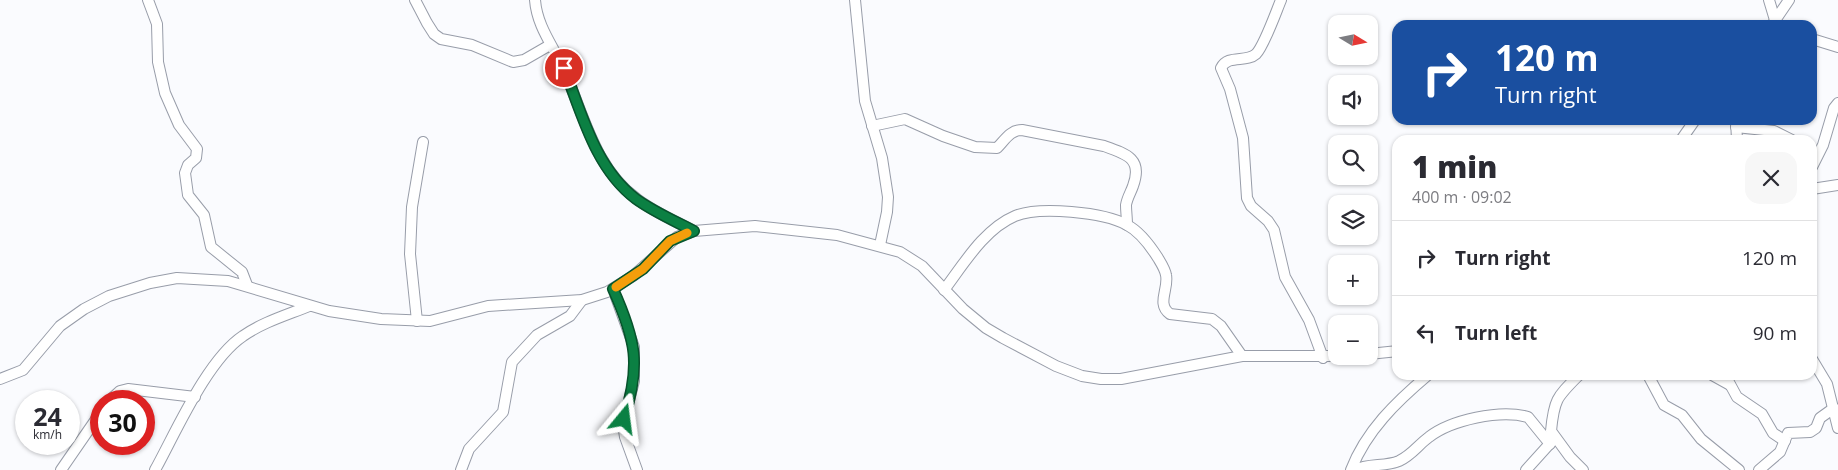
<!DOCTYPE html>
<meta charset="utf-8">
<style>
:root{--surface:#fff;--page:#f7f7f7;--text:#2b2b33;--muted:#7c7c81;--line:#e1e1e2}
body{margin:0;font-family:"Open Sans",sans-serif;background:var(--page);color:var(--text);height:100vh;display:flex;flex-direction:column;font-size:19px;white-space:nowrap}
*{box-sizing:border-box;margin:0}
p{font-size:16px;color:var(--muted)}
.icon{flex:none;width:28px;height:28px;fill:none;stroke:currentColor;stroke-width:2;stroke-linecap:round;stroke-linejoin:round}
.map{position:relative;flex:1;overflow:hidden}
.panel{position:absolute;left:1392px;top:135px;width:425px;height:245px;display:flex;flex-direction:column;background:var(--surface);border-radius:15px;box-shadow:0 1px 4px #0004}
.panel>*{flex:none}
.hud{position:absolute;left:1392px;top:20px;width:425px;height:105px;border-radius:15px;box-shadow:0 1px 4px #0004;background:#1a4fa0;color:#fff;overflow:hidden}
.needle{width:32px;rotate:100deg}
.tools{position:absolute;left:1328px;top:15px;display:grid;gap:10px}
.tools a{display:grid;place-items:center;width:50px;height:50px;border-radius:10px;background:var(--surface);box-shadow:0 1px 4px #0004;font-size:25px}
.speed{position:absolute;left:15px;top:390px;display:flex;gap:10px;font-size:25px;font-weight:700;text-align:center}
.speed>*{display:grid;place-content:center;width:65px;height:65px;border-radius:50%;background:var(--surface);box-shadow:0 1px 4px #0004;line-height:1}
.speed small{font-size:12px;font-weight:400}
.speed .limit{border:8px solid #d22;background:#fff;color:#111}
.pin{position:absolute;display:grid;place-items:center;width:42px;height:42px;color:#fff;margin:-21px;border:2px solid #fff;border-radius:50%;box-shadow:0 1px 5px #0007}
.me{position:absolute;width:55px;margin:-28px;rotate:16deg;stroke-linejoin:round;filter:drop-shadow(0 0 4px #0008)}
.turn{display:flex;align-items:center;gap:18px;height:105px;padding:0 20px;font-size:22px}
.turn .icon{width:65px;height:65px;stroke-width:2.5}
.turn b{display:block;font-size:35px;line-height:42px}
.round{display:grid;place-items:center;flex:none;width:52px;height:52px;border-radius:15px;background:var(--page)}
.overview{display:flex;align-items:center;justify-content:space-between;height:85px;padding:0 20px}
h1{font-size:30px;font-weight:800;line-height:38px}
ul{padding:0;list-style:none}
li{display:flex;align-items:center;gap:15px;height:75px;padding:0 20px;border-top:1px solid var(--line)}
li div{flex:1}
li b{display:block;font-size:19px}
li em{font-style:normal}
.map>svg:first-child{display:block}
</style>
<div class="map">
<svg width="1838" height="470" viewBox="0 0 1838 470">
<rect width="100%" height="100%" fill="#fafbfe"/>
<g fill="none" stroke-linecap="round" stroke-linejoin="round">
<g stroke="#989da9" stroke-width="12">
<g id="minor">
<polyline points="148,0 157,24 158,62 165,93 179,125 197,149 196,158 188,165 185,173 188,195 204,215 211,247 242,272 247,285"/>
<polyline points="415,0 427,23 434,34 441,39 472,45 513,62 524,60 550,45"/>
<path d="M535,0c2,27 19,47 29,70 20,45 31,99 73,129 17,13 38,22 57,32"/>
<polyline points="855,0 865,101 882,158 888,197 887,212 880,245"/>
<path d="M1281,0c-5,12 -17,46 -25,54 -10,9 -28,0 -35,14l9,21 13,49 4,60 4,8 17,15 6,9 11,47 24,43 14,38"/>
<polyline points="1769,0 1775,20"/>
<polyline points="1772,25 1789,0"/>
<polyline points="1812,39 1838,47"/>
<polyline points="1736,120 1737,140"/>
<path d="M872,126l33,-7 38,17 32,11 22,1c8,-8 13,-18 25,-18l82,16c23,8 39,13 29,40 -2,6 -6,12 -7,19 0,6 1,13 1,20"/>
<polyline points="1736,127 1774,131 1792,140"/>
<polyline points="1681,140 1695,120"/>
<polyline points="1812,167 1823,145 1834,108 1838,103"/>
<polyline points="1812,189 1838,185"/>
<polyline points="613,289 634,347 634,381 623,424 625,437 637,470"/>
<path d="M944,290c19,-25 40,-61 71,-74 24,-10 89,-4 112,9 12,6 24,22 31,33 3,5 7,11 8,17 3,14 -10,29 4,39l42,5 9,7 21,30"/>
<polyline points="417,321 410,254 412,207 423,142"/>
<polyline points="1369,354 1398,351"/>
<polyline points="1812,359 1827,384 1838,428"/>
<path d="M1579,375c-22,22 -25,24 -28,56l19,26 13,13"/>
<polyline points="1648,375 1664,405 1682,415 1701,439 1739,470"/>
<polyline points="1712,375 1730,385"/>
<polyline points="1725,375 1737,397 1762,414 1773,433 1785,441"/>
<polyline points="0,379 23,370 60,326 84,309 109,296 150,283 177,278 228,281 329,311 381,319 430,321 488,306 582,300 607,292 633,276 677,237 694,231 755,226 837,235 900,252 922,266 963,309 986,328 1003,338 1056,366 1082,376 1101,379 1121,379 1242,356 1338,356"/>
<polyline points="109,401 120,391 128,389 195,397"/>
<polyline points="61,470 101,412"/>
<path d="M155,470c21,-38 52,-110 88,-134 20,-14 44,-21 66,-30"/>
<polyline points="461,470 469,449 503,412 512,362 537,335 570,316 582,300"/>
<path d="M1351,470c15,-39 45,-68 77,-95"/>
<path d="M1355,470c13,-7 30,-3 44,-9 13,-6 19,-16 30,-24 22,-17 71,-28 99,-20l22,27"/>
<polyline points="1526,470 1554,439"/>
<polyline points="1759,470 1780,452 1788,433 1810,432 1816,428 1820,418 1834,408"/>
</g>
</g>
<use href="#minor" stroke="#fff" stroke-width="10"/>
</g>
<g fill="none" stroke-linecap="round" stroke-linejoin="round">
<g stroke="#07532c" stroke-width="12">
<path id="route" d="M564,68c18,46 31,100 72,131 18,13 39,22 58,32l-24,10 -27,28 -30,20c23,51 28,76 11,130"/>
</g>
<use href="#route" stroke="#0b8043" stroke-width="9"/>
<polyline stroke="#f59e0b" stroke-width="9" points="616,287 643,269 670,241 687,233"/>
</g>
</svg>
<div class="tools">
<a><svg class="needle" viewBox="-14 -14 28 28"><path d="M0-13l5 13h-10z" fill="#e53935"/><path d="M0 13l5-13h-10z" fill="#7c7c81"/></svg></a>
<a><svg class="icon" aria-label="sound" viewBox="0 0 24 24"><path d="M4 9h4l5-4v14l-5-4H4zM17 9q2 3 0 6"/></svg></a>
<a><svg class="icon" aria-label="search" viewBox="0 0 24 24"><circle cx="10" cy="10" r="6"/><path d="M15 15l6 6"/></svg></a>
<a><svg class="icon" aria-label="layers" viewBox="0 0 24 24"><path d="M12 4l9 5-9 5-9-5zM3 14l9 5 9-5"/></svg></a>
<a>+</a>
<a>−</a>
</div>
<div class="speed"><div>24<small>km/h</small></div><div class="limit">30</div></div>
<div class="pin" style="left:564px;top:68px;background:#d93025"><svg class="icon" aria-label="arrive" viewBox="0 0 24 24"><path d="M6 21V4h12l-3 4 3 4H6"/></svg></div>
<svg class="me" style="left:624px;top:419px" viewBox="-20 -20 40 40"><path d="M0-17L14 15 0 8-14 15z" fill="#0b8043" stroke="#fff" stroke-width="4"/></svg>
<div class="hud">
<div class="turn"><svg class="icon" aria-label="right" viewBox="0 0 24 24"><path d="M7 20v-9h11M14 6l5 5-5 5"/></svg><div><b>120 m</b>Turn right</div></div>
</div>
<section class="panel">
<div class="overview"><div><h1>1 min</h1><p>400 m · 09:02</p></div><a class="round"><svg class="icon" aria-label="close" viewBox="0 0 24 24"><path d="M6 6l12 12M18 6L6 18"/></svg></a></div>
<ul>
<li><svg class="icon" aria-label="right" viewBox="0 0 24 24"><path d="M7 20v-9h11M14 6l5 5-5 5"/></svg><div><b>Turn right</b></div><em>120 m</em></li>
<li><svg class="icon" aria-label="left" viewBox="0 0 24 24"><path d="M17 20v-9H6M10 6l-5 5 5 5"/></svg><div><b>Turn left</b></div><em>90 m</em></li>
</ul>
</section>
</div>
